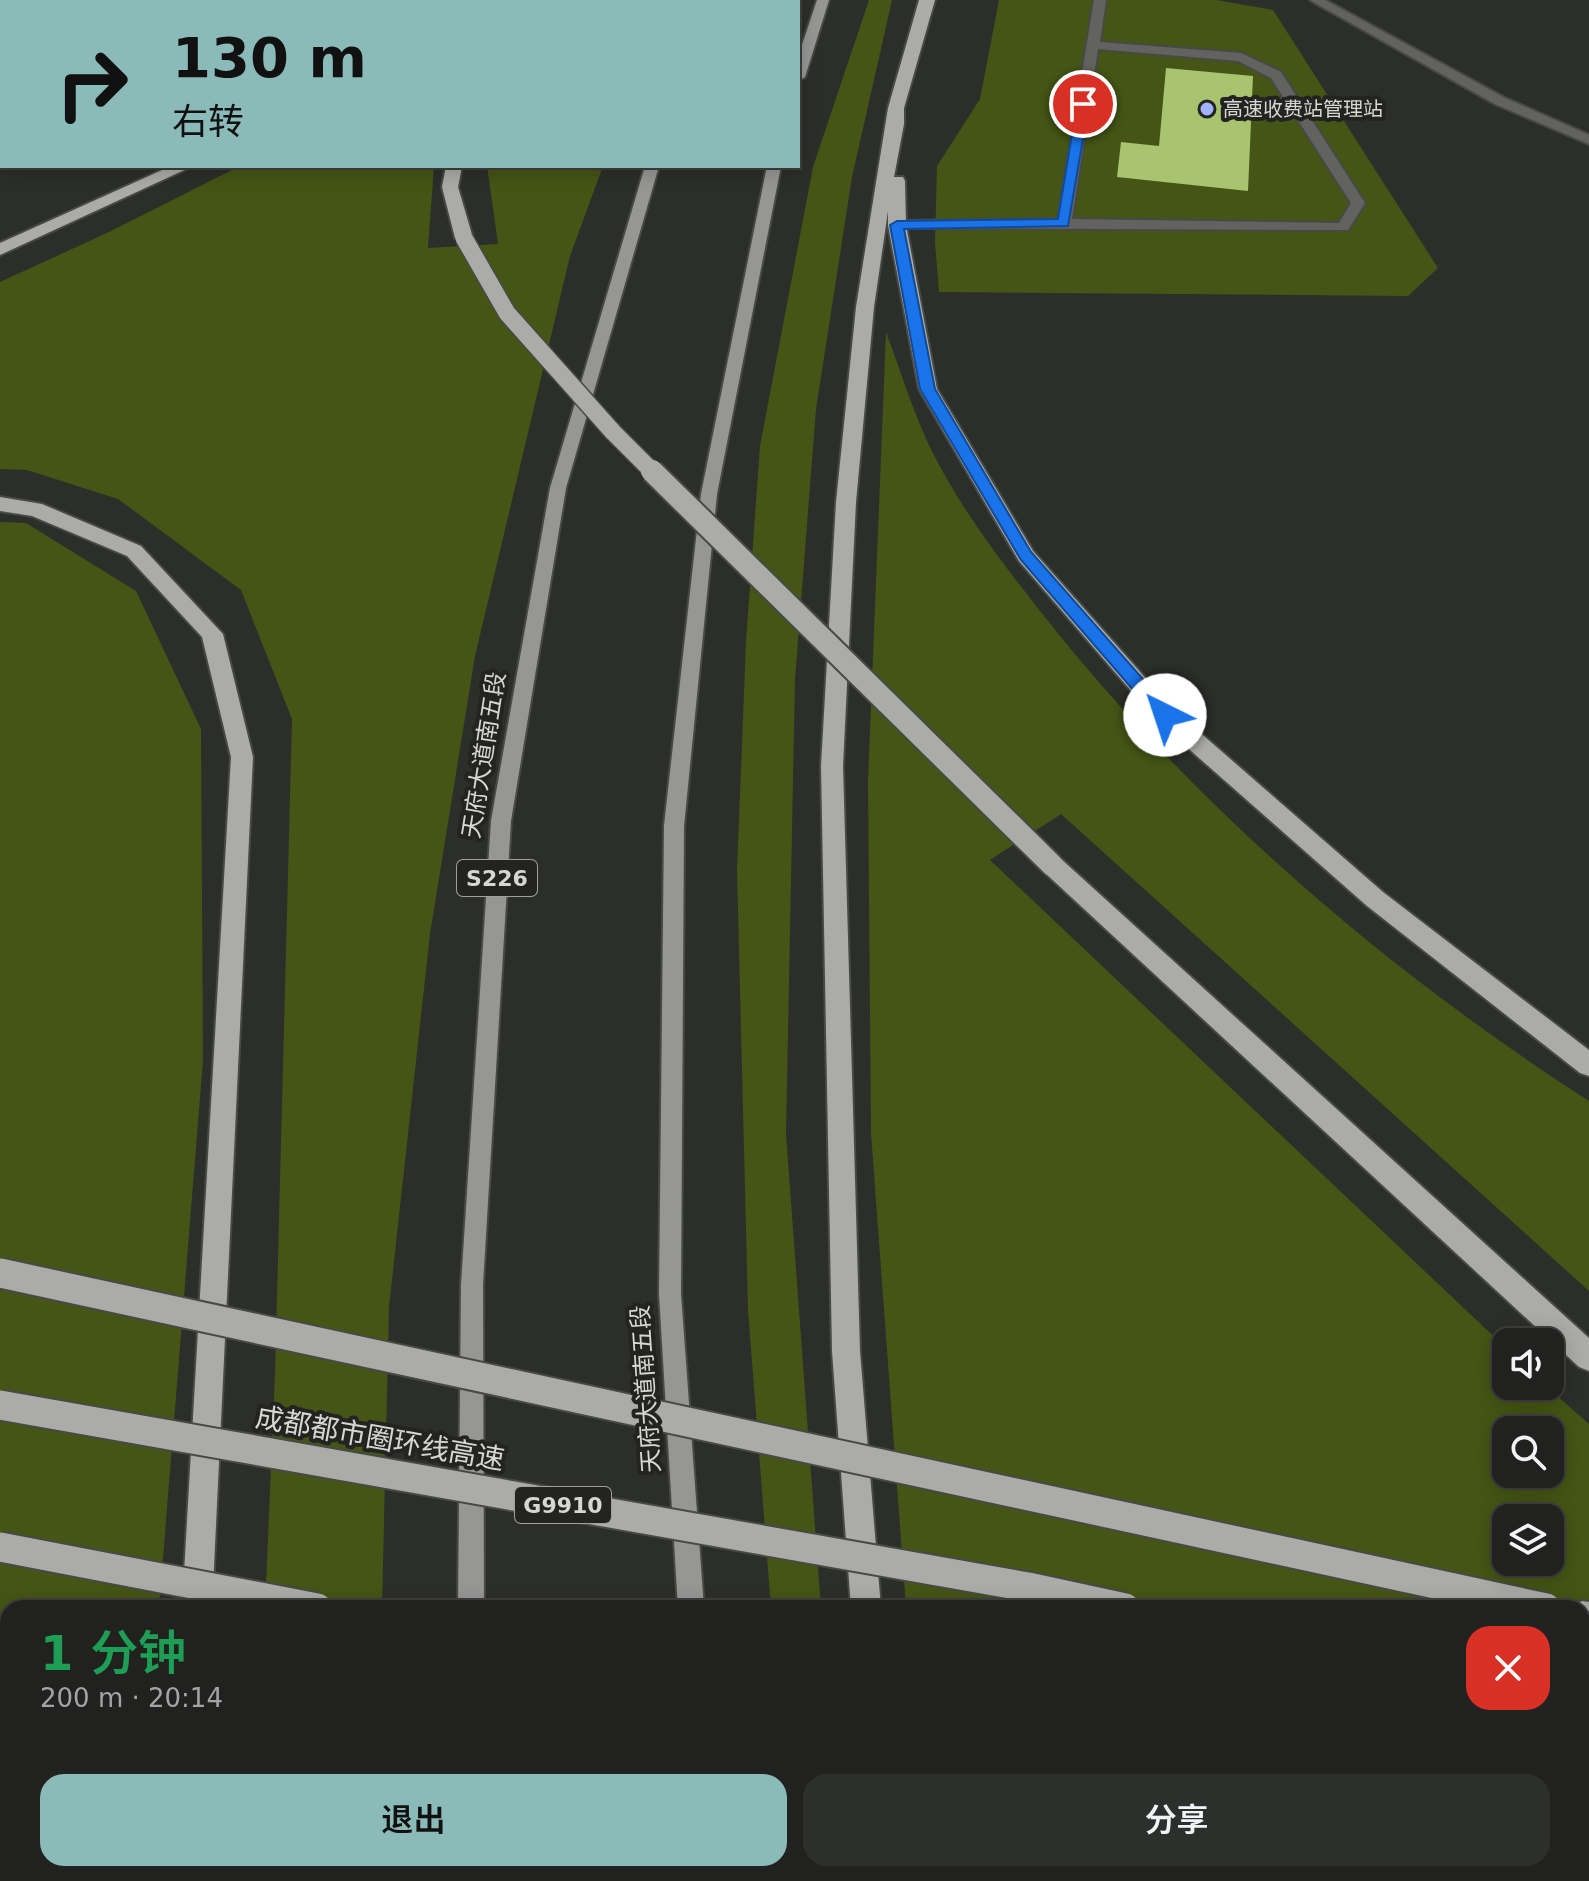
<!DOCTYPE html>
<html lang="zh">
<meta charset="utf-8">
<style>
:root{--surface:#212220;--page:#2d2f2d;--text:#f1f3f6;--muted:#a2a4a5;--line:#3e3f3e;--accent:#8bbbb9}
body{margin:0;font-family:"DejaVu Sans","Noto Sans SC",sans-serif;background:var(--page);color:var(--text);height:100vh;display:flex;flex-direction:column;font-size:30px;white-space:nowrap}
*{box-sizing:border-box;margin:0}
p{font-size:26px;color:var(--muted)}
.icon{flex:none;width:44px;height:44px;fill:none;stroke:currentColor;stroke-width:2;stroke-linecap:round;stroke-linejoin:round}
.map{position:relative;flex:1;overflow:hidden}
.drawer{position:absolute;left:0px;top:1600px;width:1590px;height:282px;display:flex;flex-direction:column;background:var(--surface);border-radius:24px 24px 0 0;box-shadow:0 4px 20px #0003,0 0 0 2px var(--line)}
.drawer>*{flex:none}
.top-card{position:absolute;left:0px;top:0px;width:800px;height:168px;box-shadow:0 4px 20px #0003,0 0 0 2px var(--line);background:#8bbbb9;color:#111;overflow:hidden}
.fabs{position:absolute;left:1492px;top:1328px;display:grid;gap:16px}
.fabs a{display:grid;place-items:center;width:72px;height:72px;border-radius:16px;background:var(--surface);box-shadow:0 4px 20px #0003,0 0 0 2px var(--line);font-size:40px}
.pin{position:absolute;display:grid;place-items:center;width:68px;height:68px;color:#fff;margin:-34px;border:4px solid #fff;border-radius:50%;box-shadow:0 2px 8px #0007}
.me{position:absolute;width:88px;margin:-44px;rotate:319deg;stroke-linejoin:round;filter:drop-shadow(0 0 6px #0008)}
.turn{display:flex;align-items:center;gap:28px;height:168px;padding:0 40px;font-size:36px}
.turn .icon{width:104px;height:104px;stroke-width:2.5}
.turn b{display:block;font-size:56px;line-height:68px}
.round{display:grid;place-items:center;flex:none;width:84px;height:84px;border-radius:24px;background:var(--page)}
.head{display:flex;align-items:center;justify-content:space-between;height:136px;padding:0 40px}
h1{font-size:48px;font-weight:600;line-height:60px;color:#1e9e55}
.cta{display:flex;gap:16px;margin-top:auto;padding:16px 40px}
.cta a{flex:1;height:92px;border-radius:24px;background:var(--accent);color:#111;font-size:32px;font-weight:600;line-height:92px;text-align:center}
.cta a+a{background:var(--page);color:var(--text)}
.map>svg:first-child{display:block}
</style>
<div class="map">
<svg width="1589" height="1881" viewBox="0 0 1589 1881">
<rect width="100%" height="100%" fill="#2c2e2a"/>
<g fill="#445515" fill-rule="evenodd">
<polygon points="869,0 892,0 852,177 816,409 795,679 786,1134 821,1608 771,1608 748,1310 737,870 746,642 760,446 813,167"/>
<polygon points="999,0 1216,0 1273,10 1438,268 1408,296 939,292 935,242 937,166 980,99"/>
<polygon points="240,166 434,166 428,248 498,244 487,166 603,166 570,256 475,656 430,934 389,1307 382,1608 265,1608 275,1374 292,719 241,590 118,499 27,470 0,469 0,282 109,232"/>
<path d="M886,332c14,37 26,77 43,113 28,59 71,115 111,166 151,192 344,358 549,490v190l-528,-477 -71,46 516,488v38h40l43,38v457h-646l-1,-7h640v-266h-676l-35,-475 -3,-352zM1506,1430h44v44h-44zM1506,1518h44v44h-44z"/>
<polygon points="0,522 26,523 136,591 201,729 203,1060 159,1608 8,1608 8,1874 139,1874 138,1881 0,1881"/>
<rect x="254" y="1874" width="122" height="7"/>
</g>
<polygon fill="#a9c46f" points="1166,68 1253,76 1248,191 1117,177 1121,142 1159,146"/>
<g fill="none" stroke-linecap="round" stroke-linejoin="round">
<g stroke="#474945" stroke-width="4">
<g id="minor">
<path d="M1094,0h12l-6,42 141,11 40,19 84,131 -17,27 -456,-2v-6l5,-1 161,-2zM1098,49l140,12 33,17 80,125 -12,20 -267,-4z"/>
<polygon points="1310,0 1325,0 1505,98 1589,135 1589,144 1495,104"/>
</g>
</g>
<g stroke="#474945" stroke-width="4">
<g id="major">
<polygon points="817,0 829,0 805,77 798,81 798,57"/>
<polygon points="645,166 659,166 566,488 511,821 483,1285 484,1608 458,1608 461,1285 491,821 550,488"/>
<polygon points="767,166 781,166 717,494 684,826 681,1294 704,1608 678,1608 659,1294 664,826 701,494"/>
<rect x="456" y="1874" width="28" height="7"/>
<polygon points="695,1874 723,1874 724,1881 696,1881"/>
</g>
</g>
<g stroke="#474945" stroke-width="4">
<g id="highway">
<polygon points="456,0 473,0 454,2"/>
<polygon points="520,0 536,0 519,2"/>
<polygon points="919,0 935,0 904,108 904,124 894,177 903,177 905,181 906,225 937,389 1033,551 1173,709 1383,892 1589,1050 1589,1076 1580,1073 1367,906 1157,721 1019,561 919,389 888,225 888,211 874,307 856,502 843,766 860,1351 881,1608 851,1608 832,1351 821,766 836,502 856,307 888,108"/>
<polygon points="171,166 193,166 0,255 0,243"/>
<polygon points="446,166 462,166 458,187 473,238 470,242 464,243 455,238 442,187"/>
<polygon points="0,497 42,504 141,546 223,634 253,757 212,1608 182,1608 231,757 202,637 127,556 32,516 0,511"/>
<polygon points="1052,855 1060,858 1589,1338 1589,1371 1579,1367 1044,872 1040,865 1044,858"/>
<polygon points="1582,1601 1589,1602 1589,1632 1582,1631 1582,1608 1570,1608"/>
<polygon points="0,1643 8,1644 8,1674 0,1673"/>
<polygon points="1582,1689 1589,1691 1589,1723 1582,1721"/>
<polygon points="1582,1848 1589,1850 1589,1881 1570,1874 1582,1874"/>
<rect x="166" y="1874" width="32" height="7"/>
<polygon points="872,1874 958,1874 960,1881 872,1881"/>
</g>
</g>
<use href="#minor" fill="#626361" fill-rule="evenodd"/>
<use href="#major" fill="#969794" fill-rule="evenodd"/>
<use href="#highway" fill="#abaca8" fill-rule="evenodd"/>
<g stroke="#474945" stroke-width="20" stroke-linecap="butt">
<polyline id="highway-bridge-far2" points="464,238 507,313 613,432 654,473"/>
</g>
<g stroke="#474945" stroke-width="26" stroke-linecap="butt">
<polyline id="highway-bridge-far1" points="652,471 1052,865"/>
</g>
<g stroke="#474945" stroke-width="33" stroke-linecap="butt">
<g id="highway-bridge">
<polyline points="0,1273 1546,1608"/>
<polyline points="0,1405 1028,1587 1125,1608"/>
<polyline points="0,1547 317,1608"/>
</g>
</g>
<use href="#highway-bridge-far2" stroke="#abaca8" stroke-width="17"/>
<use href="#highway-bridge-far1" stroke="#abaca8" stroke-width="22"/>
<use href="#highway-bridge" stroke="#abaca8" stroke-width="29"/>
</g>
<polygon fill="#1a73e8" stroke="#114b97" stroke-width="2" points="1083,101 1089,104 1068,226 904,229 935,389 1031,552 1171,711 1173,715 1165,722 1159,720 1021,560 920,389 890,225 897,221 1058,219 1077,104"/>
<circle fill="#a1b3fd" stroke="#232421" stroke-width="3" cx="1207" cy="109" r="8"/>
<g text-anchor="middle" stroke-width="8" stroke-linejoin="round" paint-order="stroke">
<g font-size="20" fill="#d6d7d5" stroke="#232421" text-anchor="start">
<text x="1223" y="116">高速收费站管理站</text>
</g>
<g fill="#232421" stroke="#a0a19f" stroke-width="2">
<rect x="457" y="860" width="80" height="36" rx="6"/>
<rect x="515" y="1487" width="96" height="36" rx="6"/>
</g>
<g font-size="22" font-weight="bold" fill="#d6d7d5">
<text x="497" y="886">S226</text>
<text x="563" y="1513">G9910</text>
</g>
<g font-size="24" fill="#d6d7d5" stroke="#232421">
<text transform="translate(484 755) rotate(-81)" y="8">天府大道南五段</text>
<text transform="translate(646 1389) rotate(-94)" y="8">天府大道南五段</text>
</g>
<g font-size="28" fill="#d6d7d5" stroke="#232421">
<text transform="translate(380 1438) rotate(10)" y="10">成都都市圈环线高速</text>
</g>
</g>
</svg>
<div class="fabs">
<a><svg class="icon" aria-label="sound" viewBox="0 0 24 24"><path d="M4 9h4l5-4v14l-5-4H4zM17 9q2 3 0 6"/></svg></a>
<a><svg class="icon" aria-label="search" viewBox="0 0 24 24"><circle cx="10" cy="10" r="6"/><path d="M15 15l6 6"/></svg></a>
<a><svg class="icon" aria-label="layers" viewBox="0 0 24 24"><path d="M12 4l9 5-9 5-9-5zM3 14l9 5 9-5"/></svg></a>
</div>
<div class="pin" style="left:1083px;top:104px;background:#d93025"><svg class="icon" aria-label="arrive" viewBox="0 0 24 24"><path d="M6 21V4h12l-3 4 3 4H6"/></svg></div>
<svg class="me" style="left:1165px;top:715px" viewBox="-20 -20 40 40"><circle r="19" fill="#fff"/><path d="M0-13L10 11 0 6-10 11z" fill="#1a73e8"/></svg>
<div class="top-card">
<div class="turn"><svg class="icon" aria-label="right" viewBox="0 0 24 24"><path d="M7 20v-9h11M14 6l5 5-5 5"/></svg><div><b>130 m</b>右转</div></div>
</div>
<section class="drawer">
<div class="head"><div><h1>1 分钟</h1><p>200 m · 20:14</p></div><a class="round" style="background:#d93025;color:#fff"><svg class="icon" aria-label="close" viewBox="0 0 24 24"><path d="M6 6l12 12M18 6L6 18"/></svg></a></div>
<div class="cta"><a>退出</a><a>分享</a></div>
</section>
</div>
